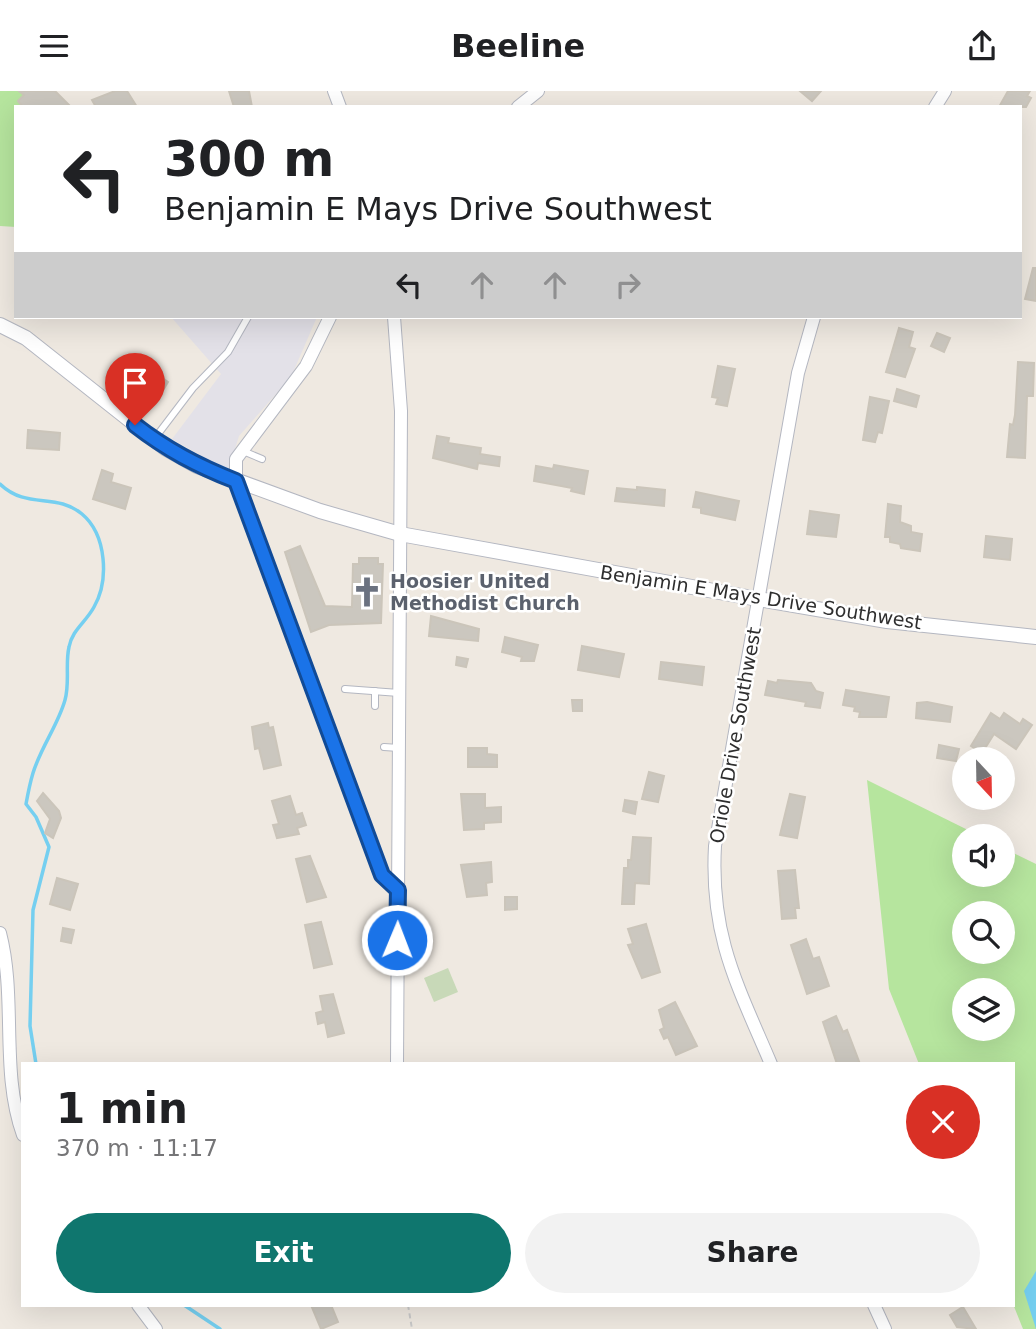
<!DOCTYPE html>
<meta charset="utf-8">
<style>
:root{--surface:#fff;--page:#f2f2f2;--text:#202124;--muted:#757577;--accent:#0f766e}
body{margin:0;font-family:"DejaVu Sans",sans-serif;background:var(--page);color:var(--text);height:100vh;display:flex;flex-direction:column;font-size:26px;white-space:nowrap}
*{box-sizing:border-box;margin:0}
p{font-size:23px;color:var(--muted)}
.icon{flex:none;width:38px;height:38px;fill:none;stroke:currentColor;stroke-width:2;stroke-linecap:round;stroke-linejoin:round}
.map{position:relative;flex:1;overflow:hidden}
.panel{position:absolute;left:21px;top:971px;width:994px;height:245px;display:flex;flex-direction:column;background:var(--surface);border-radius:0px;box-shadow:0 7px 28px #0002}
.panel>*{flex:none}
.hud{position:absolute;left:14px;top:14px;width:1008px;height:214px;border-radius:0px;box-shadow:0 7px 28px #0002;background:#fff;color:var(--text);overflow:hidden}
.needle{width:46px;rotate:158deg}
.fabs{position:absolute;left:952px;top:656px;display:grid;gap:14px}
.fabs a{display:grid;place-items:center;width:63px;height:63px;border-radius:50%;background:var(--surface);box-shadow:0 7px 28px #0002;font-size:35px}
.pin{position:absolute;display:grid;place-items:center;width:60px;height:60px;color:#fff;margin:-72px -30px;border-radius:50% 50% 50% 0;rotate:-45deg;box-shadow:0 0 7px #0007}
.pin .icon{rotate:45deg}
.me{position:absolute;width:77px;margin:-38px;rotate:1deg;stroke-linejoin:round;filter:drop-shadow(0 0 5px #0008)}
.turn{display:flex;align-items:center;gap:24px;height:147px;padding:0 35px;font-size:32px}
.turn .icon{width:91px;height:91px;stroke-width:2.5}
.turn b{display:block;font-size:49px;line-height:60px}
.lanes{display:flex;align-items:center;height:66px;padding:0 35px;background:#0003;justify-content:center;gap:35px;direction:ltr}
.lanes .off{opacity:.35}
.round{display:grid;place-items:center;flex:none;width:74px;height:74px;border-radius:37px;background:var(--page)}
.head{display:flex;align-items:center;justify-content:space-between;height:119px;padding:0 35px}
h1{font-size:42px;font-weight:800;line-height:52px}
.action{display:flex;gap:14px;margin-top:auto;padding:14px 35px}
.action a{flex:1;height:80px;border-radius:42px;background:var(--accent);color:#fff;font-size:28px;font-weight:800;line-height:80px;text-align:center}
.action a+a{background:var(--page);color:var(--text)}
header{display:flex;justify-content:space-between;align-items:center;height:91px;padding:0 35px;background:var(--surface);font-size:32px;font-weight:800}
.map>svg:first-child{display:block}
</style>
<header><svg class="icon" aria-label="menu" viewBox="0 0 24 24"><path d="M4 6h16M4 12h16M4 18h16"/></svg>Beeline<svg class="icon" aria-label="share" viewBox="0 0 24 24"><path d="M12 15V3M7 8l5-5 5 5M5 13v7h14v-7"/></svg></header>
<div class="map">
<svg width="1036" height="1238" viewBox="0 0 1036 1238">
<rect width="100%" height="100%" fill="#efe9e1"/>
<polygon fill="#e3e1e8" points="171,226 317,226 291,286 239,345 228,380 172,348 221,283"/>
<g fill="#b6e59e" fill-rule="evenodd">
<polygon points="0,0 28,0 38,16 16,16 16,136 0,135"/>
<path d="M867,689l113,56 -16,1v38h39v-27l33,16v465h-13l-10,-25v-240h-94l-30,-75zM964,822h39v39h-39zM964,900h39v38h-39z"/>
</g>
<polygon fill="#c8d9b8" points="448,877 458,901 434,911 424,887"/>
<polygon fill="#75cff0" points="1036,1180 1036,1238 1024,1200"/>
<g fill="none" stroke-linecap="round" stroke-linejoin="round">
<g stroke="#75cff0" stroke-width="3.5">
<path d="M0,393c27,26 56,8 82,30 25,21 27,67 12,93 -8,15 -22,23 -25,40 -4,17 1,36 -4,53 -7,25 -24,47 -32,73 -3,10 -5,20 -7,31l10,13 13,30 -16,63 -3,116 6,38"/>
<polyline points="184,1214 220,1238"/>
</g>
</g>
<g fill="#cbc7bf" stroke="#cbc5ba" stroke-width="2">
<polygon points="19,0 55,0 71,16 23,16 18,10 24,4"/>
<polygon points="115,0 127,0 137,16 96,16 92,9"/>
<polygon points="229,0 249,0 252,16 234,16"/>
<polygon points="800,0 821,0 812,10"/>
<polygon points="1008,0 1030,0 1027,5 1031,7 1026,16 999,16"/>
<polygon points="1033,177 1036,177 1036,210 1025,208"/>
<polygon points="899,237 913,241 909,256 915,258 905,286 886,281"/>
<polygon points="937,242 950,247 944,261 931,255"/>
<polygon points="1018,271 1034,272 1033,305 1027,305 1025,367 1007,366 1010,333 1013,334 1015,324"/>
<polygon points="718,275 735,278 727,315 716,313 718,307 712,306"/>
<polygon points="150,278 168,291 158,307 144,298 146,293 142,290"/>
<polygon points="897,298 919,305 916,316 894,310"/>
<polygon points="870,306 889,310 882,342 878,341 875,351 863,349"/>
<polygon points="28,339 60,342 59,359 27,357"/>
<polygon points="437,345 449,347 448,352 481,357 480,363 500,366 499,375 478,372 477,378 433,367"/>
<polygon points="554,374 588,380 584,403 571,400 572,397 534,390 536,375 553,378"/>
<polygon points="102,379 113,383 111,391 131,397 125,418 93,408"/>
<polygon points="637,396 665,399 664,415 615,410 617,397 637,399"/>
<polygon points="696,401 739,410 735,429 701,422 701,417 693,416"/>
<polygon points="888,413 901,415 900,431 911,435 911,441 922,443 920,460 901,457 900,453 890,451 890,446 885,446"/>
<polygon points="810,420 839,424 836,446 807,443"/>
<polygon points="986,445 1012,448 1010,469 984,466"/>
<polygon points="300,455 325,515 352,516 353,473 359,473 359,467 378,467 378,473 383,473 381,532 329,534 311,541 285,461"/>
<polygon points="431,525 479,538 478,550 429,545"/>
<polygon points="505,546 538,554 534,570 521,570 522,566 502,561"/>
<polygon points="582,555 624,563 619,586 578,579"/>
<polygon points="457,566 468,568 466,576 456,574"/>
<polygon points="661,571 704,576 702,594 659,588"/>
<polygon points="778,589 811,592 816,600 823,602 820,617 805,615 806,611 765,604 768,590 777,592"/>
<polygon points="846,599 889,606 886,626 859,626 860,621 854,620 855,616 843,614"/>
<polygon points="572,609 582,609 582,620 573,620"/>
<polygon points="927,611 952,616 950,631 916,627 917,612"/>
<polygon points="991,622 1000,628 1004,622 1020,633 1023,628 1032,634 1016,658 994,643 982,662 971,655"/>
<polygon points="268,632 269,637 273,636 281,674 264,678 259,657 255,658 252,636"/>
<polygon points="939,654 959,658 956,670 937,667"/>
<polygon points="468,657 487,657 487,663 497,664 497,676 468,676"/>
<polygon points="649,681 664,685 658,711 642,708"/>
<polygon points="43,702 59,720 61,727 53,747 45,742 50,728 37,710"/>
<polygon points="461,703 485,703 485,717 501,716 501,731 484,732 484,738 464,739"/>
<polygon points="790,703 805,706 797,747 780,744"/>
<polygon points="290,705 296,724 302,722 306,734 297,737 299,743 277,747 273,734 279,733 272,710"/>
<polygon points="625,709 637,711 635,723 623,720"/>
<polygon points="633,746 651,747 649,793 635,792 634,813 622,813 624,777 628,777 628,769 631,769"/>
<polygon points="310,765 326,806 307,811 296,768"/>
<polygon points="491,771 492,791 486,792 487,804 467,806 461,774"/>
<polygon points="795,779 799,817 795,817 796,827 782,828 778,780"/>
<polygon points="57,787 78,793 70,819 50,813"/>
<polygon points="505,806 517,806 517,818 505,819"/>
<polygon points="321,831 332,873 314,877 305,834"/>
<polygon points="646,833 660,881 642,887 628,854 633,853 628,838"/>
<polygon points="63,837 74,839 71,852 61,850"/>
<polygon points="806,848 813,868 819,866 829,895 807,903 791,854"/>
<polygon points="333,903 344,942 328,946 325,931 318,933 316,922 323,920 320,905"/>
<polygon points="675,911 697,955 676,964 668,946 664,948 660,939 664,937 659,919"/>
<polygon points="836,925 843,941 847,939 860,973 837,973 823,931"/>
<polygon points="311,1214 331,1214 338,1231 321,1238"/>
<polygon points="963,1216 976,1238 957,1236 950,1224"/>
</g>
<g fill="none" stroke-linecap="round" stroke-linejoin="round">
<g stroke="#b4b7c1" stroke-width="8">
<g id="service">
<polyline points="155,347 193,297 228,261 248,226"/>
<polyline points="243,360 262,368"/>
<polyline points="345,598 399,602"/>
<polyline points="375,615 375,600"/>
<polyline points="384,656 399,657"/>
</g>
</g>
<g stroke="#b4b7c1" stroke-width="14">
<g id="minor">
<polyline points="334,0 340,16"/>
<polyline points="518,16 538,0"/>
<polyline points="935,16 945,0"/>
<polyline points="330,226 306,275 236,368 236,390 382,784 398,799"/>
<polyline points="394,226 401,320 397,973"/>
<path d="M0,842c17,66 0,138 23,202"/>
<path d="M771,973c-34,-80 -61,-128 -56,-218l83,-473 16,-56"/>
<polyline points="138,1214 156,1238"/>
<polyline points="874,1214 885,1238"/>
</g>
</g>
<g stroke="#b4b7c1" stroke-width="16">
<polyline id="tertiary" points="0,234 26,247 165,357 197,375 320,420 400,443 758,508 887,530 1036,546"/>
</g>
<polyline stroke="#c9c9c9" stroke-width="2" stroke-dasharray="5 3.5" stroke-linecap="butt" points="408,1214 412,1238"/>
<use href="#service" stroke="#fff" stroke-width="6"/>
<use href="#minor" stroke="#fff" stroke-width="12"/>
<use href="#tertiary" stroke="#fff" stroke-width="14"/>
</g>
<g fill="none" stroke-linecap="round" stroke-linejoin="round">
<g stroke="#114b97" stroke-width="18">
<path id="route" d="M135,334c32,25 63,41 101,56l146,394 16,15 -1,50"/>
</g>
<use href="#route" stroke="#1a73e8" stroke-width="12"/>
</g>
<defs>
<g id="church-bare" transform="scale(2.415)"><path d="M-1.2-6h2.4v3.5h3.3v2.4h-3.3V6h-2.4V-.1h-3.3v-2.4h3.3Z" fill="#6b7280" stroke="#fff" stroke-width="2.5" paint-order="stroke"/></g>
</defs>
<g fill-rule="evenodd">
<use href="#church-bare" x="367" y="501"/>
</g>
<g text-anchor="middle" stroke-width="5" stroke-linejoin="round" paint-order="stroke">
<g font-size="19" font-weight="bold" fill="#5b616d" stroke="#fff" text-anchor="start">
<text x="390" y="497">Hoosier United<tspan x="390" dy="22">Methodist Church</tspan></text>
</g>
<g font-size="19" fill="#2e2e2e" stroke="#fff">
<text transform="translate(761 506) rotate(9)" y="7">Benjamin E Mays Drive Southwest</text>
<text transform="translate(735 644) rotate(-80)" y="7">Oriole Drive Southwest</text>
</g>
</g>
</svg>
<div class="fabs">
<a><svg class="needle" viewBox="-14 -14 28 28"><path d="M0-13l5 13h-10z" fill="#e53935"/><path d="M0 13l5-13h-10z" fill="#757577"/></svg></a>
<a><svg class="icon" aria-label="sound" viewBox="0 0 24 24"><path d="M4 9h4l5-4v14l-5-4H4zM17 9q2 3 0 6"/></svg></a>
<a><svg class="icon" aria-label="search" viewBox="0 0 24 24"><circle cx="10" cy="10" r="6"/><path d="M15 15l6 6"/></svg></a>
<a><svg class="icon" aria-label="layers" viewBox="0 0 24 24"><path d="M12 4l9 5-9 5-9-5zM3 14l9 5 9-5"/></svg></a>
</div>
<div class="pin" style="left:135px;top:334px;background:#d93025"><svg class="icon" aria-label="arrive" viewBox="0 0 24 24"><path d="M6 21V4h12l-3 4 3 4H6"/></svg></div>
<svg class="me" style="left:397px;top:849px" viewBox="-20 -20 40 40"><circle r="17" fill="#1a73e8" stroke="#fff" stroke-width="3"/><path d="M0-11L8 9 0 5-8 9z" fill="#fff"/></svg>
<div class="hud">
<div class="turn"><svg class="icon" aria-label="left" viewBox="0 0 24 24"><path d="M17 20v-9H6M10 6l-5 5 5 5"/></svg><div><b>300 m</b>Benjamin E Mays Drive Southwest</div></div>
<div class="lanes"><svg class="icon" aria-label="left" viewBox="0 0 24 24"><path d="M17 20v-9H6M10 6l-5 5 5 5"/></svg><svg class="icon off" aria-label="ahead" viewBox="0 0 24 24"><path d="M12 20V5M6 11l6-6 6 6"/></svg><svg class="icon off" aria-label="ahead" viewBox="0 0 24 24"><path d="M12 20V5M6 11l6-6 6 6"/></svg><svg class="icon off" aria-label="right" viewBox="0 0 24 24"><path d="M7 20v-9h11M14 6l5 5-5 5"/></svg></div>
</div>
<section class="panel">
<div class="head"><div><h1>1 min</h1><p>370 m · 11:17</p></div><a class="round" style="background:#d93025;color:#fff"><svg class="icon" aria-label="close" viewBox="0 0 24 24"><path d="M6 6l12 12M18 6L6 18"/></svg></a></div>
<div class="action"><a>Exit</a><a>Share</a></div>
</section>
</div>
